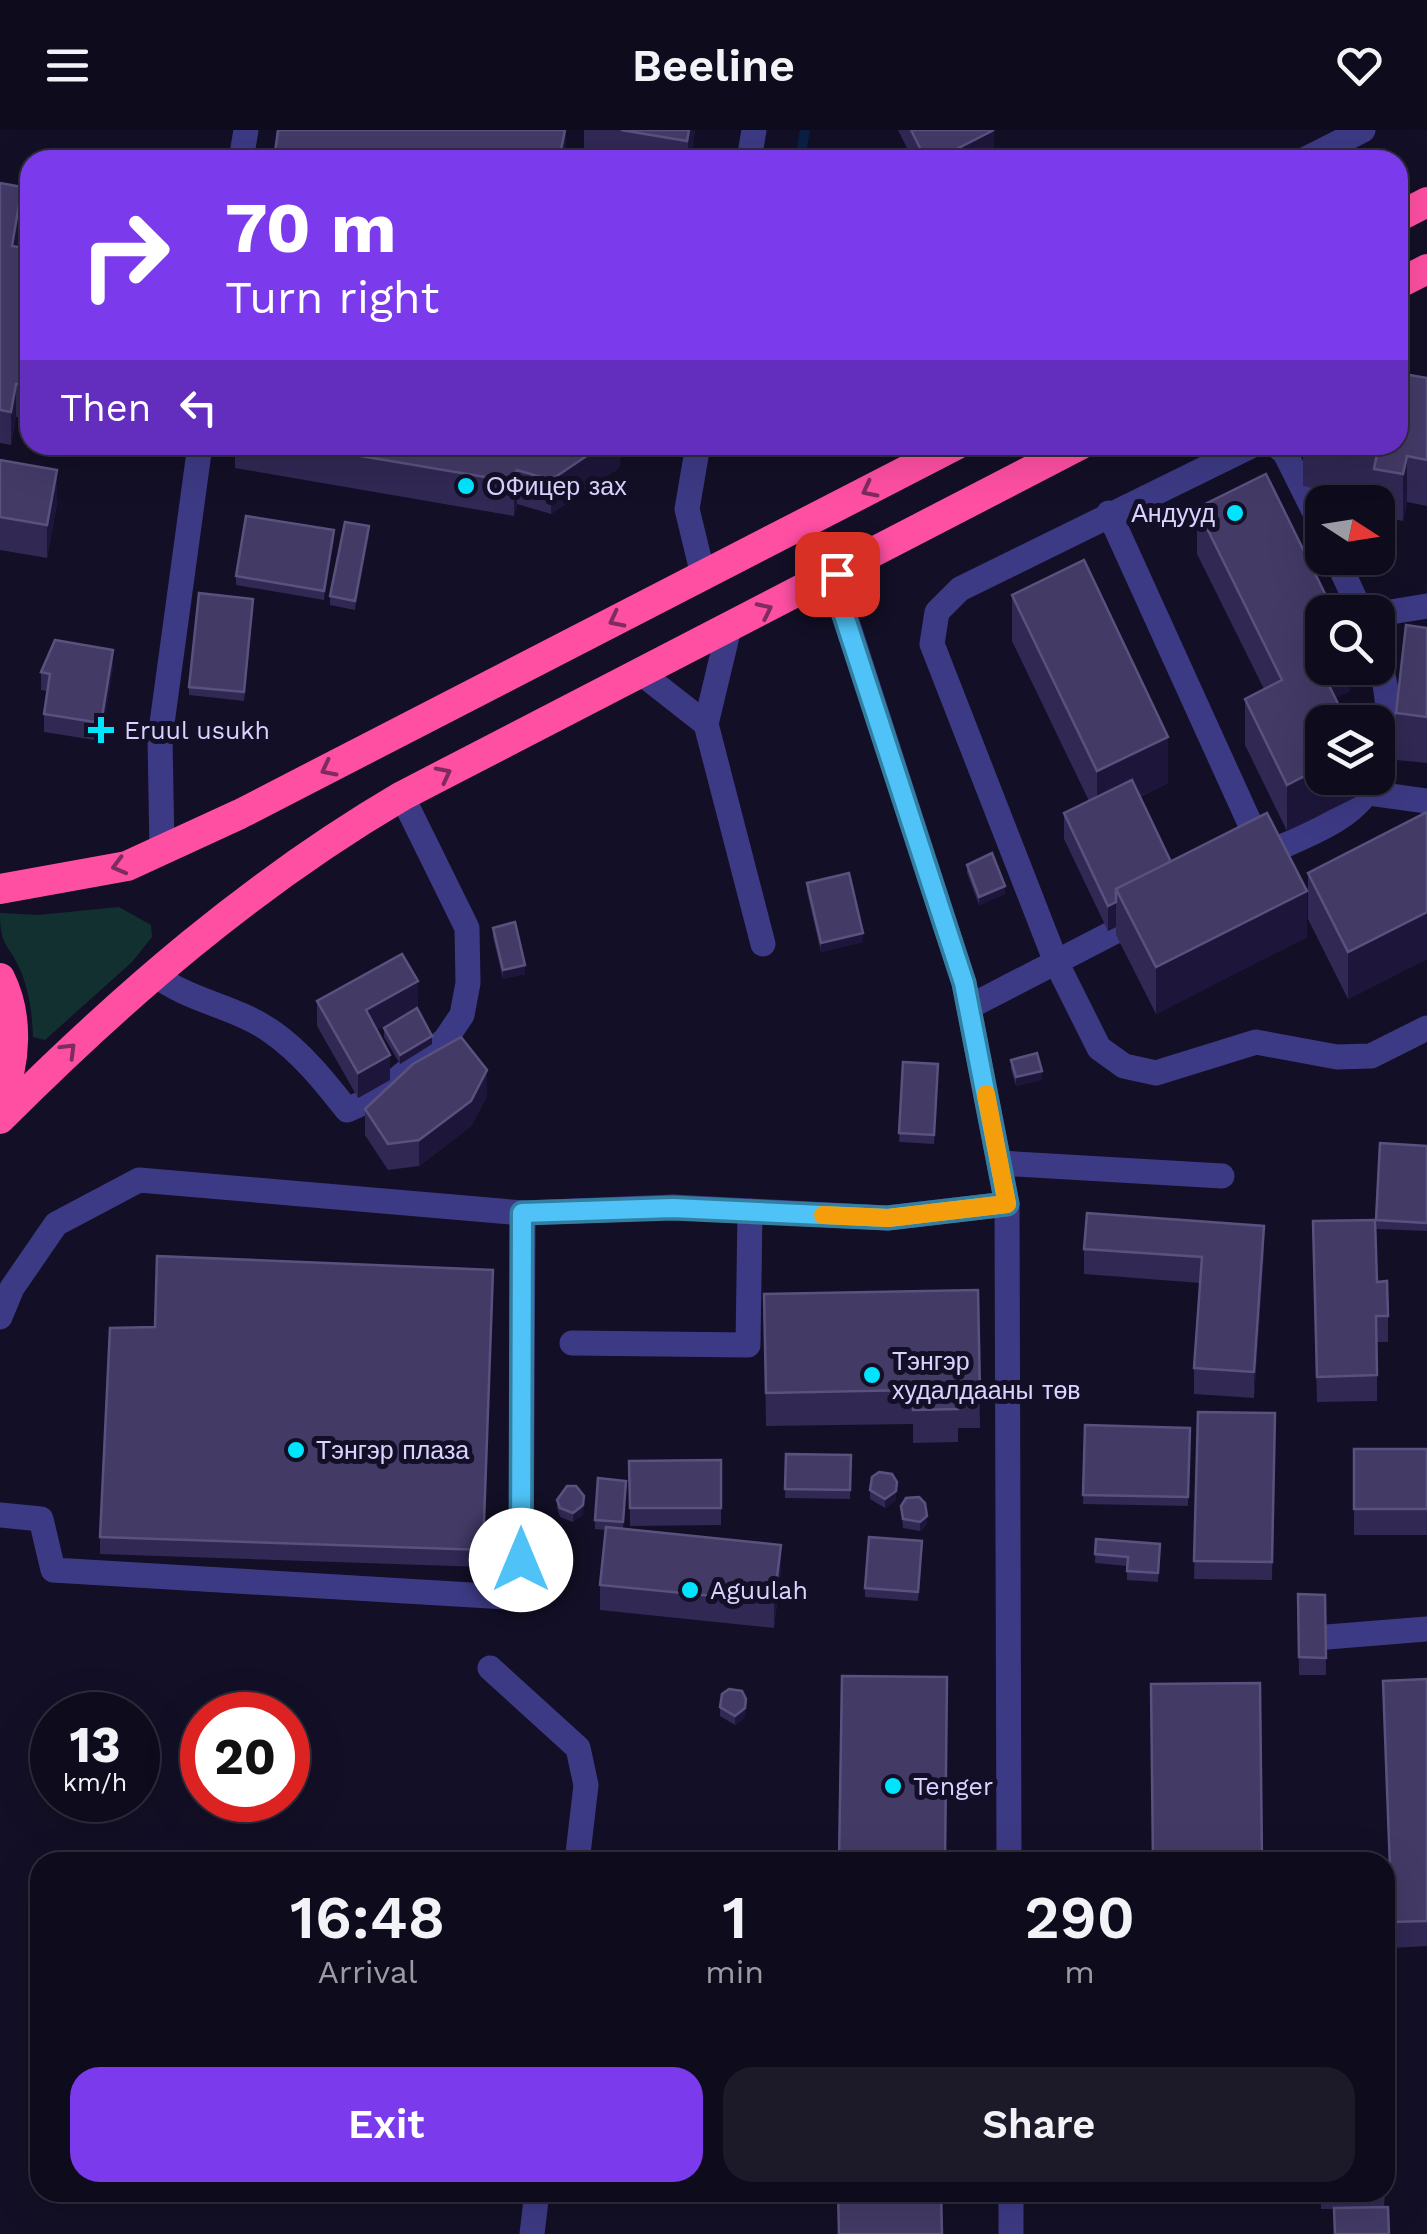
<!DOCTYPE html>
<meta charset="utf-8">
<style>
:root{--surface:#0e0b1c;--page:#1c1929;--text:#f1f3f6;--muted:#9b9ba3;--line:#2e2b3b;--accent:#7c3aed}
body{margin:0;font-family:"Work Sans",sans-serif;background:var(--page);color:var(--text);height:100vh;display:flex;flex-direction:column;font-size:38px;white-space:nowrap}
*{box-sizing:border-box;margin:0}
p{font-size:32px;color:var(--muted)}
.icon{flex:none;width:55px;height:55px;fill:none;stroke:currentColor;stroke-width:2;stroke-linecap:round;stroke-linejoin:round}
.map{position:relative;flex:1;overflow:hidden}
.side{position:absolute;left:30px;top:1722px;width:1365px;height:350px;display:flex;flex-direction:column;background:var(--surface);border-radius:30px;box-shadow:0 10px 40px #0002,0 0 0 2px var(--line)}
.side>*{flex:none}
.hud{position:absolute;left:20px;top:20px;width:1388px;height:305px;border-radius:30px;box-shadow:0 10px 40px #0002,0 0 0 2px var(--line);background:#7c3aed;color:#fff;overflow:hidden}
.needle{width:65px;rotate:102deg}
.fabs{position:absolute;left:1305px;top:355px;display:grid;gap:20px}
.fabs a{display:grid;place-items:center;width:90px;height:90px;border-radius:20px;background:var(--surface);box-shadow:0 10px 40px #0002,0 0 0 2px var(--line);font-size:50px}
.speed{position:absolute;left:30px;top:1562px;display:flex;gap:20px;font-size:50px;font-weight:700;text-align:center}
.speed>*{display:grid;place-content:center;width:130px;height:130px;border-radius:50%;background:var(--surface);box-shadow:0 10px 40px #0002,0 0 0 2px var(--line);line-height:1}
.speed small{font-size:25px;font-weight:400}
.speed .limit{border:15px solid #d22;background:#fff;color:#111}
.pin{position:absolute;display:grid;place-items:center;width:85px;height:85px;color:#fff;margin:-42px;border-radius:20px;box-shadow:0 5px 15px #0006}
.me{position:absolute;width:110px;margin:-55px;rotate:0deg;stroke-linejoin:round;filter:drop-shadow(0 0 8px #0008)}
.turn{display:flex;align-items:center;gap:35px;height:210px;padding:0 40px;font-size:45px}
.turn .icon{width:130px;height:130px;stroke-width:2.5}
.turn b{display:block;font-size:70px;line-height:85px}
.then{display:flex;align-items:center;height:95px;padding:0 40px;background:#0003;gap:20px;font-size:38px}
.eta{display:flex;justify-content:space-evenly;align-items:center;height:170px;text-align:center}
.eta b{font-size:60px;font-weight:600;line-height:70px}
.action{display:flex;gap:20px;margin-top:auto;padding:20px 40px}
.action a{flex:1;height:115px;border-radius:30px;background:var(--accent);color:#fff;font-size:40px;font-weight:600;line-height:115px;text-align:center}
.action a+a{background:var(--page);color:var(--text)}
header{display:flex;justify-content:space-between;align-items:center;height:130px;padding:0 40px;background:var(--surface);font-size:45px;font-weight:600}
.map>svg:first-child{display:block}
</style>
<header><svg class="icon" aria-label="menu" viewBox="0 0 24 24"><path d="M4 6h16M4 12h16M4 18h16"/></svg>Beeline<svg class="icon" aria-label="heart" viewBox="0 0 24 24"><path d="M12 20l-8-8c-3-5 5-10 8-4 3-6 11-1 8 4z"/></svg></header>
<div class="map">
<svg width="1427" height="2104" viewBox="0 0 1427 2104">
<rect width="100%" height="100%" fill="#130f26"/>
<path fill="#12302f" d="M119,777l32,18 1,12 -20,25 -87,78 -12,-3c-1,-23 -3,-43 -12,-65 -11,-29 -21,-22 -21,-59l38,2z"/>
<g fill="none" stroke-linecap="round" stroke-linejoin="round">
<polyline stroke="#0a1f44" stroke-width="10" points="800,30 805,0"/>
<g stroke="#3d3a85" stroke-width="25">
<polyline points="241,30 246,0"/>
<polyline points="749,30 754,0"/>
<polyline points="1304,30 1363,0"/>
<polyline points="698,315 687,379 703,445"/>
<polyline points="1253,315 960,459 937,482 932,514 1056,832 1099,918 1124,936 1156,943 1256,912 1337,927 1371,926 1427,898"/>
<polyline points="1276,315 1285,323 1322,397"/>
<polyline points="1109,383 1262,720"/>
<polyline points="1336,428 1361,482"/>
<polyline points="837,444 841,473 964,853 1007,1074 1009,1732"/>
<polyline points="1378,484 1427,476"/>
<polyline points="729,498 706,594 763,814"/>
<path d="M1378,527c12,37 15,80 0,117"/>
<polyline points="641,543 706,594"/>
<polyline points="1369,663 1427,671"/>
<polyline points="162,720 160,608 200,315"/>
<path d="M1253,730c44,-23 100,-35 123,-82"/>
<path d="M154,844c36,28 82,32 118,58 29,20 53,50 75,78l27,-12 71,-58 17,-25 6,-32 -1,-55 -65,-132"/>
<polyline points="969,877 1147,785"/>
<polyline points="999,1033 1222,1046"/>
<polyline points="0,1187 12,1158 56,1094 139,1050 523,1083 673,1077 887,1088 1007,1074"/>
<polyline points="572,1213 748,1215 750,1081"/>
<polyline points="0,1385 41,1389 53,1440 521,1468 523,1083"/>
<polyline points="1327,1507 1427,1499"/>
<polyline points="490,1538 578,1618 586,1655 577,1732"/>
<polyline points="1011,2062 1011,2104"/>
<polyline points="532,2104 537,2062"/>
</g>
<g stroke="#ff4fa3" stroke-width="30">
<polyline points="1398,87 1427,72"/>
<polyline points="1398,154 1427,139"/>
<polyline points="0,759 127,736 240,684 956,315"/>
<path d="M0,848c19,38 16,85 0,123"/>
<path d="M0,989c123,-123 252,-235 402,-323l678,-351"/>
</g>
</g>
<g fill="#312854">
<polygon points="584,0 695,0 690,30 601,30 584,27"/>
<polygon points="898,0 994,0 994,26 985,30 913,30"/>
<polygon points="0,53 22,90 18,117 30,119 30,290 16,287 11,315 0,313"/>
<polygon points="1427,248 1427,376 1407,372 1403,391 1378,386 1378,372 1374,372 1374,370 1303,356 1303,315 1398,315"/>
<polygon points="235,315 622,315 619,338 551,384 517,374 514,386 235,338"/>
<polygon points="0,330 57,373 47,428 0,420"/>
<polygon points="1197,378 1350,538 1350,561 1335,568 1360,648 1360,665 1287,701 1245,615 1245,569 1264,559 1197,424"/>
<polygon points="369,405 355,480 330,475 330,466"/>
<polygon points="334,409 324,470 236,455 236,446"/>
<polygon points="1012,465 1168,653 1140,667 1171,731 1307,807 1156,884 1116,805 1116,797 1108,801 1064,709 1064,683 1089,671 1012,511"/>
<polygon points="253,478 244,571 189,565 189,557"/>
<polygon points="1427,498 1427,633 1396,630 1396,583"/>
<polygon points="113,537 101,611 44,602 44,584 47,561 41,560 41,542"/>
<polygon points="1427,682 1427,829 1348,869 1308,789 1308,743"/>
<polygon points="967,735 1005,764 979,775 967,743"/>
<polygon points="807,753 863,812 821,822 807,762"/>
<polygon points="493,798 525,844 503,849 493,807"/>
<polygon points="317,871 418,877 376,900 390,950 358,968 317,896"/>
<polygon points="384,898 432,914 400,934 384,907"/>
<polygon points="1011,930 1042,950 1016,956 1011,939"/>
<polygon points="903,932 938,934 934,1014 899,1012"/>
<polygon points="487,966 471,996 419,1036 388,1040 365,1005 365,979"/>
<polygon points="1380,1013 1427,1016 1427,1101 1376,1099"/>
<polygon points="1313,1117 1377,1152 1388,1186 1388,1212 1377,1212 1377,1271 1317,1272"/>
<polygon points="1084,1119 1264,1122 1254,1268 1194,1264 1194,1238 1200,1153 1084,1144"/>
<polygon points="493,1157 483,1437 100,1424 100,1407 155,1197"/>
<polygon points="978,1160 980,1298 958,1298 958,1312 913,1313 913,1294 766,1296 764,1164"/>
<polygon points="1198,1282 1275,1283 1272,1450 1194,1449"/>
<polygon points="1085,1295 1190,1298 1188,1376 1083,1374"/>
<rect x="1354" y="1319" width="73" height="86"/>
<polygon points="786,1324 851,1325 850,1369 785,1368"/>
<polygon points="721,1330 721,1395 630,1396 629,1331"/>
<polygon points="626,1351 623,1399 781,1440 774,1498 600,1480 600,1455 606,1400 595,1399 595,1390"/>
<polygon points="870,1360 896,1370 885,1378 870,1369"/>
<polygon points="557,1370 583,1384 573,1392 560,1387 557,1378"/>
<polygon points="901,1376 927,1394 920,1401 903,1398"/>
<polygon points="1096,1409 1160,1414 1158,1452 1127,1450 1127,1436 1095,1433"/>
<polygon points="922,1411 918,1471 865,1467 865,1458"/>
<polygon points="1298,1464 1325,1465 1326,1545 1299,1545"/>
<polygon points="1427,1549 1427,1816 1392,1818 1383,1551"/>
<polygon points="746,1569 745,1587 735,1595 720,1586 720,1577"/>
<polygon points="1321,2062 1385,2062 1384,2077 1389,2104 1334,2104 1334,2079 1321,2079"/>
</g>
<g fill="#1d163a">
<polygon points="566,0 566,30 559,30"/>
<polygon points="689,0 695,0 690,30 687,30"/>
<polygon points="994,0 994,26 985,30 935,30"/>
<polygon points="22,57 22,90 12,149 12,116"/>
<polygon points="16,254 16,287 11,315 11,282"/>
<polygon points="603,315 622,315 619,338 551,384 551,350"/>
<polygon points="1407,326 1407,372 1403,391 1403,344"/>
<polygon points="57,340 57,373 47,428 47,395"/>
<polygon points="517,340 517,374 514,386 514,352"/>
<polygon points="369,396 369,405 355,480 355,471"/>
<polygon points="334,400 334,409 324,470 324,461"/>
<polygon points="113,520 113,537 101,611 101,593"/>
<polygon points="1322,528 1322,538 1350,538 1350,561 1317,577 1317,531"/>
<polygon points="1168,607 1168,653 1097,687 1097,641"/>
<polygon points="1322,637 1322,648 1360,648 1360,665 1287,701 1287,655"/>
<polygon points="1005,756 1005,764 979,775 979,767"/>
<polygon points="1307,761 1307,807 1156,884 1156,837"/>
<polygon points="1116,772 1116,797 1108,801 1108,776"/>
<polygon points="1427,782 1427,829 1348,869 1348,822"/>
<polygon points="863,803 863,812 821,822 821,813"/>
<polygon points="525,835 525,844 503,849 503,840"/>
<polygon points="418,851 418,877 366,906 366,880"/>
<polygon points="432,906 432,914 400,934 400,925"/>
<polygon points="390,925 390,950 358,968 358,943"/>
<polygon points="487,940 487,966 471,996 419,1036 419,1010"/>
<polygon points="1042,941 1042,950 1016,956 1016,947"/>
<polygon points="1264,1096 1264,1122 1254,1268 1254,1242"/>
<polygon points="897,1352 896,1370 885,1378 885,1369"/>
<polygon points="584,1375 583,1384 573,1392 573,1383"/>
<polygon points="927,1386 927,1394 920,1401 920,1392"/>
<polygon points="781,1415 781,1440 774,1498 774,1472"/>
<polygon points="745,1578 745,1587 735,1595 735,1586"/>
</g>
<g fill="#433a66" stroke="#5a527e" stroke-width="2.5">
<polygon points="278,0 565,0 559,30 274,30"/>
<polygon points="621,0 689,0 687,11"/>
<polygon points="911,0 994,0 935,30 926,30"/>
<polygon points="0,53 22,57 12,116 30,119 30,256 16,254 11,282 0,280"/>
<polygon points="1398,243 1427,248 1427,330 1407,326 1403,344 1374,339 1377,324 1329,315 1398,315"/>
<polygon points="296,315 603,315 551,350 517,340 514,352"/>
<polygon points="0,330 57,340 47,395 0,387"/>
<polygon points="1266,344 1334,482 1322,482 1322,528 1317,531 1347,592 1322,592 1322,637 1287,655 1245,569 1282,550 1197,378"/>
<polygon points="246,386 334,400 324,461 236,446"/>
<polygon points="345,392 369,396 355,471 330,466"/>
<polygon points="1084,430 1168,607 1097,641 1012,465"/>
<polygon points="199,463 253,469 244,562 189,557"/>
<polygon points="1406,495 1427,498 1427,587 1396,583"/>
<polygon points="55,510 113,520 101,593 44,584 50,544 41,542"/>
<polygon points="1132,650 1171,732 1116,759 1116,772 1108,776 1064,683"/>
<polygon points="1427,682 1427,782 1348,822 1308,743"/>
<polygon points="1267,683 1307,761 1156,837 1116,759"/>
<polygon points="992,723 1005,756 979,767 967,735"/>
<polygon points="849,743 863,803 821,813 807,753"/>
<polygon points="515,792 525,835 503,840 493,798"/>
<polygon points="402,824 418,851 366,880 390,925 358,943 317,871"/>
<polygon points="417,878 432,906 400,925 384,898"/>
<polygon points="461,907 487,940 471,971 419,1010 388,1014 365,979 413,934"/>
<polygon points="1037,923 1042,941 1016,947 1011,930"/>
<polygon points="903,932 938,934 934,1005 899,1003"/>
<polygon points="1380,1013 1427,1016 1427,1093 1376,1090"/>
<polygon points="1087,1083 1264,1096 1254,1242 1194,1238 1202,1127 1084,1119"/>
<polygon points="1375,1090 1377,1152 1387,1151 1388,1186 1376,1186 1377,1245 1317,1247 1313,1091"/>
<polygon points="157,1126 493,1140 483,1420 100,1407 110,1198 155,1197"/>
<polygon points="978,1160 980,1264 958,1265 958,1279 913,1280 913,1260 766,1263 764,1164"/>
<polygon points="1198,1282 1275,1283 1272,1432 1194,1431"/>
<polygon points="1085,1295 1190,1298 1188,1367 1083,1365"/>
<rect x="1354" y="1319" width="73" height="60"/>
<polygon points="786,1324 851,1325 850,1360 785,1359"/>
<polygon points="721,1330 721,1378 630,1378 629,1331"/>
<polygon points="879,1342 892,1344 897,1352 896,1361 885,1369 870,1360 872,1347"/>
<polygon points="598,1348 626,1351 623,1392 595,1390"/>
<polygon points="567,1356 576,1356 584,1366 583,1375 573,1383 560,1378 557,1370"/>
<polygon points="919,1367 925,1373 927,1386 920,1392 903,1389 901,1376 906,1368"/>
<polygon points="606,1397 781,1415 774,1472 600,1455"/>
<polygon points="869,1407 922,1411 918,1462 865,1458"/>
<polygon points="1096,1409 1160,1414 1158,1443 1127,1441 1128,1427 1095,1424"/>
<polygon points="1298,1464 1325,1465 1326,1528 1299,1527"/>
<polygon points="842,1546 947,1547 945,1732 839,1732"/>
<polygon points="1427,1549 1427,1791 1392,1792 1383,1551"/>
<polygon points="1260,1553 1262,1732 1153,1732 1151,1554"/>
<polygon points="729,1559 742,1561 746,1569 745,1578 735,1586 720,1577 722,1564"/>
<polygon points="838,2062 941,2062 942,2104 839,2104"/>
<polygon points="1388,2077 1389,2104 1335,2104 1334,2078"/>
</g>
<defs><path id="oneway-chevron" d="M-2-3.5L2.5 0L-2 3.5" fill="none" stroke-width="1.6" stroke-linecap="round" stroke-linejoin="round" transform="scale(2.5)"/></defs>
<g stroke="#7d2c5e">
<use href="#oneway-chevron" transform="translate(869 360) rotate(153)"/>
<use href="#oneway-chevron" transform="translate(765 480) rotate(-26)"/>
<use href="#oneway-chevron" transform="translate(616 490) rotate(153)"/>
<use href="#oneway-chevron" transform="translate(328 639) rotate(153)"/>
<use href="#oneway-chevron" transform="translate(444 644) rotate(-27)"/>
<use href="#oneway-chevron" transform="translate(119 736) rotate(165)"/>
<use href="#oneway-chevron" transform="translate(69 920) rotate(-45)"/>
</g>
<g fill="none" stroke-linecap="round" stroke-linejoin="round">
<g stroke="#337fa1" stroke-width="25">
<polyline id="route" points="521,1430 522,1083 673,1078 888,1088 1007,1074 964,853 840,473 837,444"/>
</g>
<use href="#route" stroke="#4fc3f7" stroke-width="18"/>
<polyline stroke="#f59e0b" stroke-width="18" points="823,1085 888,1088 1007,1074 986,964"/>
</g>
<g fill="#00e5ff" stroke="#130f26" stroke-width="4">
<circle cx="466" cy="356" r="10"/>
<circle cx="1235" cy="383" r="10"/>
<path d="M96 585h10v10h10v10h-10v10h-10v-10h-10v-10h10z"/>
<circle cx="872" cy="1245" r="10"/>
<circle cx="296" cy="1320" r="10"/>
<circle cx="690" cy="1460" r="10"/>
<circle cx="893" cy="1656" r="10"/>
</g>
<g text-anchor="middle" stroke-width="10" stroke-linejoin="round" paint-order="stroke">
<g font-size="25" fill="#d9d4ff" stroke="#130f26" text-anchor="start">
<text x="486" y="365">ОФицер зах</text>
<text x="1215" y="392" text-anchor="end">Андууд</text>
<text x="124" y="609">Eruul usukh</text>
<text x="892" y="1240">Тэнгэр<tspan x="892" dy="29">худалдааны төв</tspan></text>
<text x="316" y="1329">Тэнгэр плаза</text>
<text x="710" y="1469">Aguulah</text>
<text x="913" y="1665">Tenger</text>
</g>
</g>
</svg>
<div class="fabs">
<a><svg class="needle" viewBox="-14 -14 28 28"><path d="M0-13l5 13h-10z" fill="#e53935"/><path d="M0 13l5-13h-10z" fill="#9b9ba3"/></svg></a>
<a><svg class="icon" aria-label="search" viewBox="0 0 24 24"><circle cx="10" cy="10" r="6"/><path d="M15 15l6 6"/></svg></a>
<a><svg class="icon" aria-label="layers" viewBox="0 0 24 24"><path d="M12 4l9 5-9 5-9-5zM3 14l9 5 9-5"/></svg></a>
</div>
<div class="speed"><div>13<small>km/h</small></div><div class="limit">20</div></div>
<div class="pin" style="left:837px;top:444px;background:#d93025"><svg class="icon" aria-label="arrive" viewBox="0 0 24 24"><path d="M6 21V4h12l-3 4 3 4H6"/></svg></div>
<svg class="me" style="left:521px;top:1430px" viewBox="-20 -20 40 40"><circle r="19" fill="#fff"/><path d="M0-13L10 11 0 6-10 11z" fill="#4fc3f7"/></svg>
<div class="hud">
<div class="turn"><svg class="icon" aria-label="right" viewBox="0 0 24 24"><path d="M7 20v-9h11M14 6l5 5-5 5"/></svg><div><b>70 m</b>Turn right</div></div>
<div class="then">Then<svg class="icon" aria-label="left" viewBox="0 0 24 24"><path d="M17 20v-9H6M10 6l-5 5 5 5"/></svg></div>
</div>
<section class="side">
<div class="eta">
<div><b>16:48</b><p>Arrival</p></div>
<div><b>1</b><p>min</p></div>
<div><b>290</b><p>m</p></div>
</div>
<div class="action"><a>Exit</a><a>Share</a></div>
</section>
</div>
